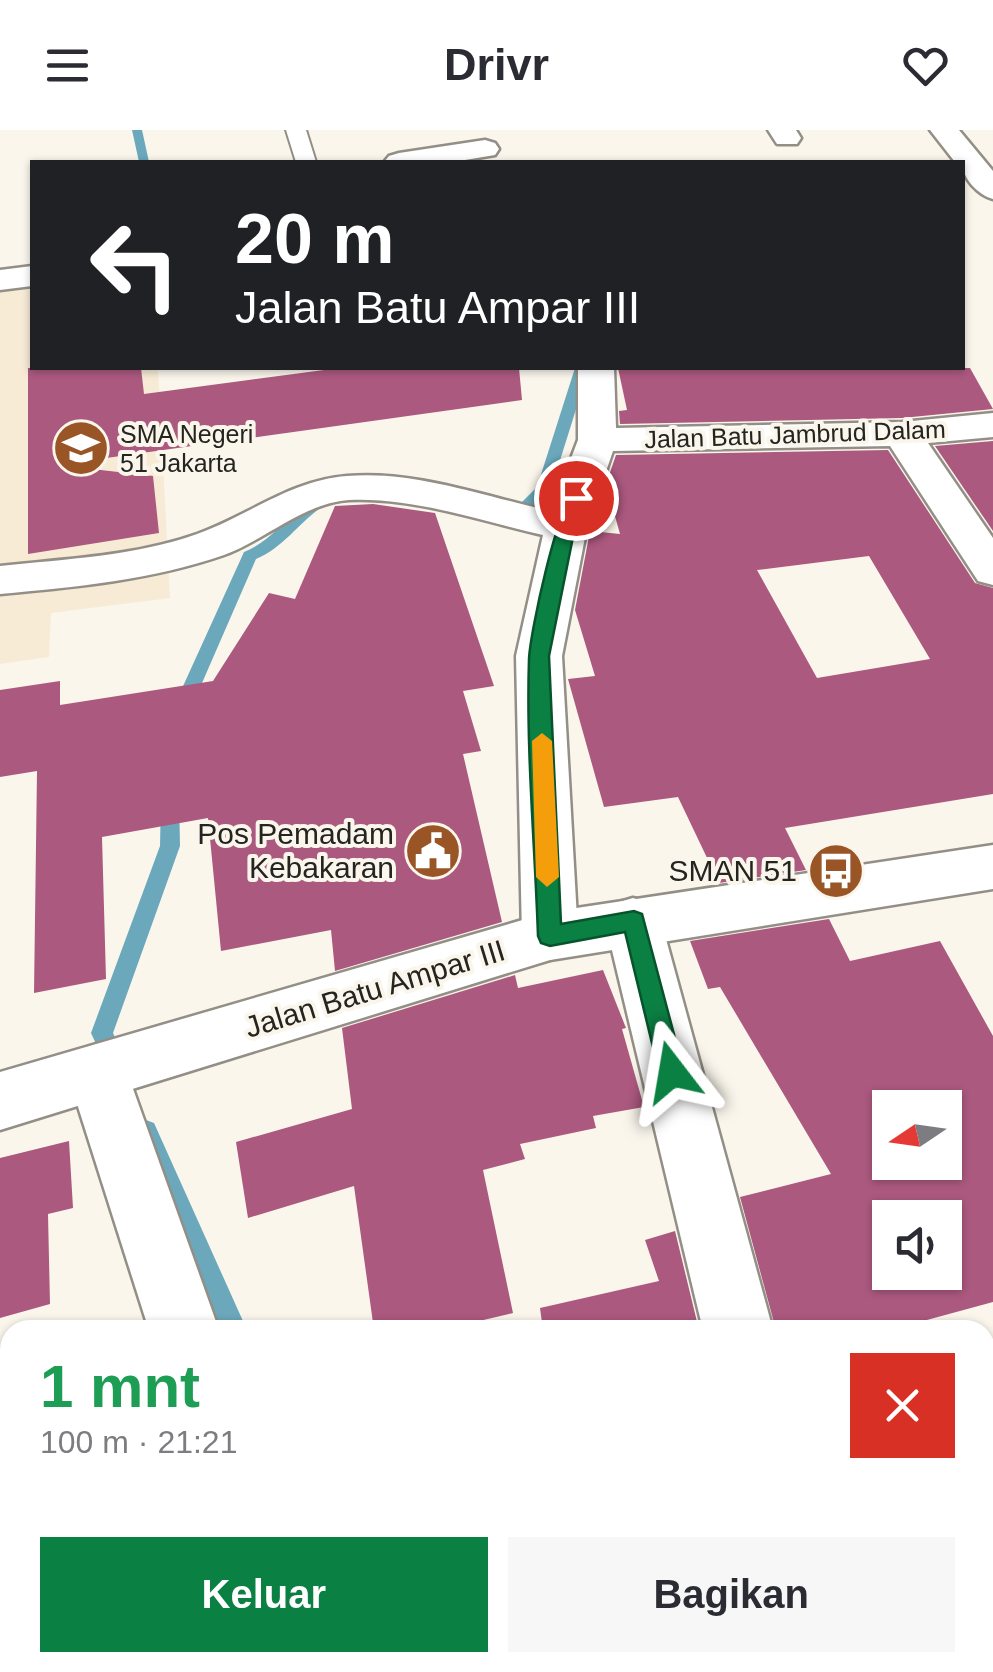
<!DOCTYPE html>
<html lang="id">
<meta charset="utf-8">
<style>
:root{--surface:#fff;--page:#f7f7f7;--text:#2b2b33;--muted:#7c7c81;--accent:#0b8043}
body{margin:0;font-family:Helvetica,sans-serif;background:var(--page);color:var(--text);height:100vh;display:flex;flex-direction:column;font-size:38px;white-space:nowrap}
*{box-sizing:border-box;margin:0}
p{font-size:32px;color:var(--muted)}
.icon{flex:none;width:55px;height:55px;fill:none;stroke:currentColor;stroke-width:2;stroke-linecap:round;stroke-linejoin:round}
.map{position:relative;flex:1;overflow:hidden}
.sheet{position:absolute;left:0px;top:1190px;width:995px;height:352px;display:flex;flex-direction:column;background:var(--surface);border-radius:30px 30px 0 0;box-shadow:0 2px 8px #0004}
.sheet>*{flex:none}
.guide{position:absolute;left:30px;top:30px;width:935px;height:210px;border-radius:0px;box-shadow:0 2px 8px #0004;background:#202124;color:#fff;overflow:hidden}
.needle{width:65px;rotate:257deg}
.buttons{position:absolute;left:872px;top:960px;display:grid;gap:20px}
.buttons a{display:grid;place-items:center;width:90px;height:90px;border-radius:0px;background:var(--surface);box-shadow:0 2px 8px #0004;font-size:50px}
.pin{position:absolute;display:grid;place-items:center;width:85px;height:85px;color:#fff;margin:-42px;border:5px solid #fff;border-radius:50%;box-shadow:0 2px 10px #0007}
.me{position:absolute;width:110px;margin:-55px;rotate:346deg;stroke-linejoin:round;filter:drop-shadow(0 0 8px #0008)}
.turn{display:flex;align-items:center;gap:35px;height:210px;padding:0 40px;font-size:45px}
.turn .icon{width:130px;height:130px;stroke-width:2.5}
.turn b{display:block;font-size:70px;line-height:85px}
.round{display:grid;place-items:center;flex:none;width:105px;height:105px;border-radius:0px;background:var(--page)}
.headline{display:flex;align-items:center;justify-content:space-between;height:170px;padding:0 40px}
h1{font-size:60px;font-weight:800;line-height:75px;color:#1e9e55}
.primary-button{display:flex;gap:20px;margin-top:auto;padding:20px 40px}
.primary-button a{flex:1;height:115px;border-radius:0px;background:var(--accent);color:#fff;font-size:40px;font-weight:800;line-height:115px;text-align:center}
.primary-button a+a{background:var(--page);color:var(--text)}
header{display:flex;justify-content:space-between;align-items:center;height:130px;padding:0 40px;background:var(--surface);font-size:45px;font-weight:800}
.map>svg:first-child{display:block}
</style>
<header><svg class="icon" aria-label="menu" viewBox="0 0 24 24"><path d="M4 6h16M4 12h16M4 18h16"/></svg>Drivr<svg class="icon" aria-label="heart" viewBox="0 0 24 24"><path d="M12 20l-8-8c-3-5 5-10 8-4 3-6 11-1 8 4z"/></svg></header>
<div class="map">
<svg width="993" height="1542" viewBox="0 0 993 1542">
<rect width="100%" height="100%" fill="#faf6ec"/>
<polygon fill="#f7ebd6" points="32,153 32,238 158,238 170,468 51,483 49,527 0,534 0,156"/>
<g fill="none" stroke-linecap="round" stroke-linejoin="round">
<g fill="#6ca8bc" fill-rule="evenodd">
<polygon points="132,0 142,0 149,32 139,32"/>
<polygon points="575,238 589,238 551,359 518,392 501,391 501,385 510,384 537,357"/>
<path d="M325,364l7,5 -2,3c-28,15 -43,44 -74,57l-64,147 -3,5h-12l-3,-5 70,-154c33,-13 48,-46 81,-58z"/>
<polygon points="170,660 179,667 180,716 113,903 127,933 124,940 116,943 108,940 91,903 160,716 161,667"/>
<polygon points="146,990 154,993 247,1200 221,1200 135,1001 138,993"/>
<polygon points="325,1532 355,1532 358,1542 328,1542"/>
</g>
</g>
<g fill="#ac597f" fill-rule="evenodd">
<polygon points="28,238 141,238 144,264 339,238 519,238 522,270 92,330 92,339 153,346 159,403 28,424"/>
<polygon points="618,238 970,238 993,279 902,288 620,294 619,281 627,280"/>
<polygon points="993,311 993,401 935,316"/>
<path d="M888,320l87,133 18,5v206l-208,34 21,42 -87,13 -41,-86 -74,10 -36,-128 27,-3 -20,-66 15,-79 30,3 -14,-50 10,-29zM869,426l61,103 -113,19 -60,-108z"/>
<polygon points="373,374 435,383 494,556 463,561 481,621 463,624 502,792 335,841 331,800 221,821 208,688 102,707 106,849 34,863 37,641 0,647 0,560 60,551 60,575 213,551 269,463 295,469 335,376"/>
<path d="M829,789l21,42 90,-20 53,95v266l-103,28h-114l-36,-133 91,-23 -111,-187 -12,2 -18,-48zM890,978h55v54h-55zM890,1088h55v54h-55z"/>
<polygon points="603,840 626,898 622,899 644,977 593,986 596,998 520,1014 525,1029 483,1040 513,1183 441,1200 374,1200 354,1056 248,1088 236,1012 352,979 342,898 515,845 518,858"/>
<polygon points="69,1011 73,1078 48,1084 50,1174 0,1188 0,1028"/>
<polygon points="675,1101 699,1200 543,1200 540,1178 659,1151 645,1110"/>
</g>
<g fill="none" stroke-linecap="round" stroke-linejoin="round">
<g stroke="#938f86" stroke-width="4">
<polygon id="service" points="286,0 306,0 316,32 296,32"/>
</g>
<g stroke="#938f86" stroke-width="5">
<g id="minor">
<polygon points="768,0 796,0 801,8 797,14 777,14"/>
<path d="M930,0h29l34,41v28c-15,-4 -31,-21 -31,-37h-7z"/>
<polygon points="485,10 495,13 499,19 495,25 453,32 384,32 389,26 399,23"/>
<polygon points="32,136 32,156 0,160 0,140"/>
<path d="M578,238h36l2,60 286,-6 91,-9v24l-65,6 65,95v47l-15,-4 -88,-135 -277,5 -26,76 -25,129 16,280 -8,17 -20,7 -20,-7 -8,-17 -6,-280 27,-121c-62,-14 -130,-38 -194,-35 -45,3 -84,40 -125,55 -72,25 -148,32 -224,39v-28c66,-7 135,-10 197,-32 51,-18 94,-54 150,-58 67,-6 139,21 204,35l27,-71z"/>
<polygon points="633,768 653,774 661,791 773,1200 703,1200 605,791 613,774"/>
<polygon points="97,914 119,922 127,942 219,1200 149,1200 67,942 75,922"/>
<polygon points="993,1254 993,1328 985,1330 985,1256"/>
<polygon points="252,1532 334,1532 337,1542 255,1542"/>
<polygon points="797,1532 879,1532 882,1542 800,1542"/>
</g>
</g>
<g stroke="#938f86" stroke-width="5">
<polygon id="tertiary" points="993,715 993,759 550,830 0,1000 0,942 550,782"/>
</g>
<use href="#service" fill="#fff" fill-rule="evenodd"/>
<use href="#minor" fill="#fff" fill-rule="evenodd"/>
<use href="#tertiary" fill="#fff" fill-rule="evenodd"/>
</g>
<path fill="#0b8043" stroke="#07532c" stroke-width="2.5" d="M576,363l9,5 -10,29 -26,129 12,268 73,-13 8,3 42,158 -3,8 -9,4 -9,-4 -4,-8 -34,-140 -75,14 -9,-3 -3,-7c-3,-91 -12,-185 -9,-277 1,-25 29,-159 47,-166z"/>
<polygon fill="#f59e0b" points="542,603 552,611 559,747 547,757 536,747 532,611"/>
<defs>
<g id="school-disc" transform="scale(2.875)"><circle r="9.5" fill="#995525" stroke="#faf6ec"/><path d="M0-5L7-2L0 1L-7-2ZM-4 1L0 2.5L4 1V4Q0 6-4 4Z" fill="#fff"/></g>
<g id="civic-disc" transform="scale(2.875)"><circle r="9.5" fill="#995525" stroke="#faf6ec"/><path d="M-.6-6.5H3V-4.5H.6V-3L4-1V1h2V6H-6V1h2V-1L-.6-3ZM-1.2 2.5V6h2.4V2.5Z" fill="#fff"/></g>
<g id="bus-disc" transform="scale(2.875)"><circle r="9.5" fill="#995525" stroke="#faf6ec"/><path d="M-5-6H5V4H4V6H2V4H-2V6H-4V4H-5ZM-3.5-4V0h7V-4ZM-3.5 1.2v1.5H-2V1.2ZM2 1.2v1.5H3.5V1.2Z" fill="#fff"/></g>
</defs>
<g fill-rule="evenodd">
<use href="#school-disc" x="81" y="318"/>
<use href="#civic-disc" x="433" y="721"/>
<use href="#bus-disc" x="836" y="741"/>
</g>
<g text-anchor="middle" stroke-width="8" stroke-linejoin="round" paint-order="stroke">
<g font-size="25" fill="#262420" stroke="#faf6ec" text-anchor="start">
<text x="120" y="313">SMA Negeri<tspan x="120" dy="29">51 Jakarta</tspan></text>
</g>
<g font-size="25" fill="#262420" stroke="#faf6ec">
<text transform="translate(795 304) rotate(-2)" y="9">Jalan Batu Jambrud Dalam</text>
</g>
<g font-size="30" fill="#262420" stroke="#faf6ec" text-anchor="end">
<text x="394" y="714">Pos Pemadam<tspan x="394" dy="34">Kebakaran</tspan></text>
<text x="797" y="751">SMAN 51</text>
</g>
<g font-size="30" fill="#262420" stroke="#faf6ec">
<text transform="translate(375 859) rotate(-17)" y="10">Jalan Batu Ampar III</text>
</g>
</g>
</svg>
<div class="buttons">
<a><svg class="needle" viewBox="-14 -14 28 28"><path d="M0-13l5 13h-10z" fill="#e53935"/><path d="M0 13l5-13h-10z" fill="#7c7c81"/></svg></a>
<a><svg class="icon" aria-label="sound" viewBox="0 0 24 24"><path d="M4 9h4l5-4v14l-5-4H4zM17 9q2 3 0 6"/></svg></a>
</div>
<div class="pin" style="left:576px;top:368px;background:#d93025"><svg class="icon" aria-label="arrive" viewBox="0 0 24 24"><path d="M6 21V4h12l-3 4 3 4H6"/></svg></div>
<svg class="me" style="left:672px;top:942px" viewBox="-20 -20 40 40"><path d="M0-17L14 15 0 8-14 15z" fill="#0b8043" stroke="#fff" stroke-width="4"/></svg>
<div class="guide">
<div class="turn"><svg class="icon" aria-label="left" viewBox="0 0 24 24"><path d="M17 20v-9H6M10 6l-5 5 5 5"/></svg><div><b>20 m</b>Jalan Batu Ampar III</div></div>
</div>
<section class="sheet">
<div class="headline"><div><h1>1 mnt</h1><p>100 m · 21:21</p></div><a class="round" style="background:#d93025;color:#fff"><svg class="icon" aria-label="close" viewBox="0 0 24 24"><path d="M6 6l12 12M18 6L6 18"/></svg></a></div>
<div class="primary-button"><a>Keluar</a><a>Bagikan</a></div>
</section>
</div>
